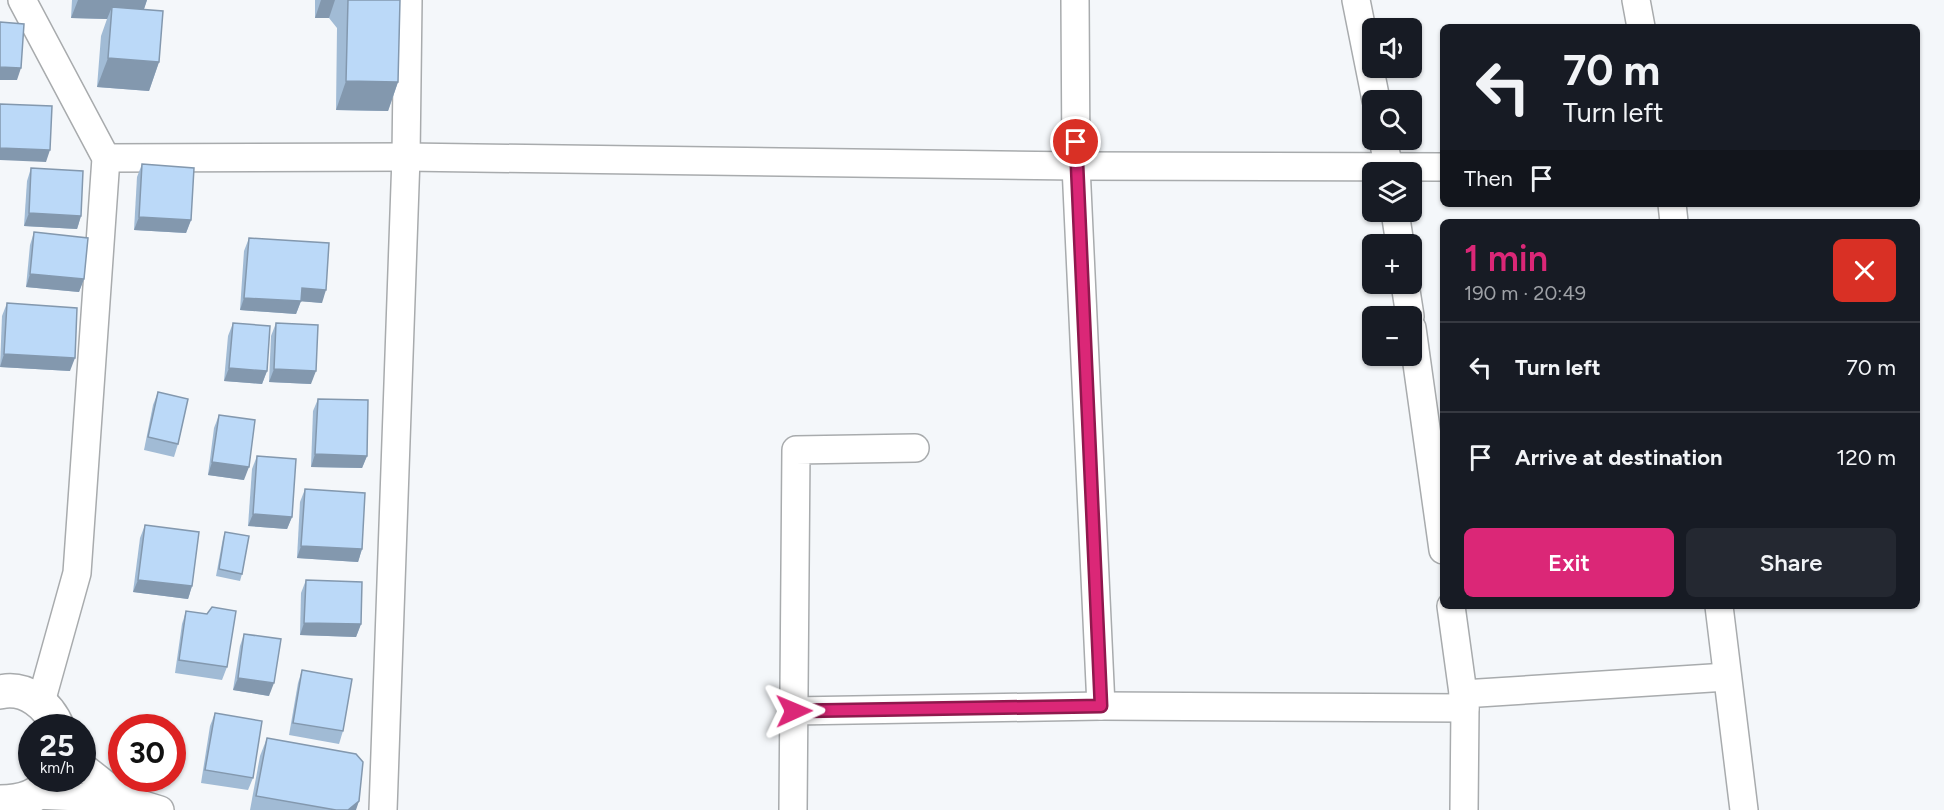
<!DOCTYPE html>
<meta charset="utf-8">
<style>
:root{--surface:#171b24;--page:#242831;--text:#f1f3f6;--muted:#9ea1a6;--line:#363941;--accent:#db2777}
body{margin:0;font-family:Figtree,sans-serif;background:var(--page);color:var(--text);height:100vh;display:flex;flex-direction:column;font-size:22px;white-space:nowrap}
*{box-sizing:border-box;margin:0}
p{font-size:20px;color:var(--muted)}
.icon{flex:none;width:33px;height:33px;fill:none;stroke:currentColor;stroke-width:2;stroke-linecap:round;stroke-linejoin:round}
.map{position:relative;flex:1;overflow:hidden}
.side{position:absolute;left:1440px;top:219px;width:480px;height:390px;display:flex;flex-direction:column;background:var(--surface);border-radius:9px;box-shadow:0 2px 4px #0004}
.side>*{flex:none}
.hud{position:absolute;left:1440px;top:24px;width:480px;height:183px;border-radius:9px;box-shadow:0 2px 4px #0004;background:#171b24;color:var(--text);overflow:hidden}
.buttons{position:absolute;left:1362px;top:18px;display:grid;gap:12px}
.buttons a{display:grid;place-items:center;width:60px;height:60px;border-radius:9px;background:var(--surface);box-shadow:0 2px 4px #0004;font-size:30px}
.speed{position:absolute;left:18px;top:714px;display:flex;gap:12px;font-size:30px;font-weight:700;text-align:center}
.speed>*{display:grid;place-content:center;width:78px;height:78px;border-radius:50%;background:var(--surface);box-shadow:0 2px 4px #0004;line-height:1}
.speed small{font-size:15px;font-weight:400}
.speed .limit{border:9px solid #d22;background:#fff;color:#111}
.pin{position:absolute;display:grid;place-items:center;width:51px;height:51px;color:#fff;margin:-26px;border:3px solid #fff;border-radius:50%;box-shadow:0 2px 6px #0007}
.me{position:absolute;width:66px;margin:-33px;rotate:89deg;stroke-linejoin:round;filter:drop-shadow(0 0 4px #0008)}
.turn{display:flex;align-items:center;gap:21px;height:126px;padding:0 24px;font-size:27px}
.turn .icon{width:78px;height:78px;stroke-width:2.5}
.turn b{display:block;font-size:42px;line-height:51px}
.then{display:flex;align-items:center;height:57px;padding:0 24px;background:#0003;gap:12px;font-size:22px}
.round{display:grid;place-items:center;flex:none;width:63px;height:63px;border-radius:9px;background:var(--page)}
.summary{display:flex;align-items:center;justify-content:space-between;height:102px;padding:0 24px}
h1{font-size:36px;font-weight:600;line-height:45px;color:var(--accent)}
.action{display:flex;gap:12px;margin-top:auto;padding:12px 24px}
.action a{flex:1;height:69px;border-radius:9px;background:var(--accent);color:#fff;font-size:24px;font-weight:600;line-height:69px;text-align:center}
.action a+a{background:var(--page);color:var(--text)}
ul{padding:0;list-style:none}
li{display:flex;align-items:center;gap:18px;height:90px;padding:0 24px;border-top:2px solid var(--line)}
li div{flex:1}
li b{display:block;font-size:22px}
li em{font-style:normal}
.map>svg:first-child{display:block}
</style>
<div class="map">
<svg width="1944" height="810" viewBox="0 0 1944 810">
<rect width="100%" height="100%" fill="#f4f7fa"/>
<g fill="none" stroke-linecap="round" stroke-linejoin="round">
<g stroke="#a8abad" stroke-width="30">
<g id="minor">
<polyline points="22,0 106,158 77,573 41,702"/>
<polyline points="1075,0 1076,166 1101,706"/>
<polyline points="1356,0 1376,100"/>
<polyline points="1636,0 1641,27"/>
<polyline points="1383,140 1390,172"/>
<polyline points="106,158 406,157 1076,166 1443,167"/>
<polyline points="1672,204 1674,222"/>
<polyline points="1395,212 1400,244"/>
<polyline points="1405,284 1410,316"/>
<polyline points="1412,328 1443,550"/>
<polyline points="1451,606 1465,708 1464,810"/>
<polyline points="1719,606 1744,810"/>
<polyline points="1463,694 1727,677"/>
<polyline points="794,711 1101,706 1465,708"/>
<polyline points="82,766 124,799"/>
<polyline points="35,795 124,799 160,810"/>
<polyline points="383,810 406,157 408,0"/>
<polyline points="793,810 796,450 915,448"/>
</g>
</g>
<g stroke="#a8abad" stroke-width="36">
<g id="tertiary">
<path d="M0,692c26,-6 49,13 58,36"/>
<path d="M0,802c20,0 41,-5 52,-24"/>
</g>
</g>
<use href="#minor" stroke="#fff" stroke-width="27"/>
<use href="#tertiary" stroke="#fff" stroke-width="33"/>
</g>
<g fill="#a1bbd5">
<polygon points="72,0 147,0 144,9 159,62 149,91 97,87 101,36 107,19 71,18"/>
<polygon points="315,0 400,0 398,82 388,111 336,110 337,28 329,18 315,18"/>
<polygon points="142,164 191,220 186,233 134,230 137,177"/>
<polygon points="31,168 81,216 77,229 24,226 27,181"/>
<polygon points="34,232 84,279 79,292 26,287 30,245"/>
<polygon points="249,238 322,303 301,301 296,314 240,310 244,251"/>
<polygon points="7,303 70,371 0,367 2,316"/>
<polygon points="233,323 267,371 262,384 224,381 228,336"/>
<polygon points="276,323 311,384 269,382 271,336"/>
<polygon points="158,392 178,444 174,457 144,450 153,405"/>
<polygon points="318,399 367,456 362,468 311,467 313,411"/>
<polygon points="219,415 244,480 208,475 214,428"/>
<polygon points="257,456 292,517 287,529 248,526 252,469"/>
<polygon points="305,489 362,549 358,562 297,558 300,502"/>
<polygon points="145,525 192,586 188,599 133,592 140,538"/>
<polygon points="225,532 242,574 240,581 216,576 223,538"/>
<polygon points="306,580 361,624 356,637 300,635 301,593"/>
<polygon points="186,611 227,667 222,680 175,673 182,624"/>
<polygon points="244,634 269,696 233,690 240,646"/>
<polygon points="302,670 343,731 339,744 289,735 298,683"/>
<polygon points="215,713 253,778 248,790 201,783 210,726"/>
<polygon points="267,738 356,810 250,810 260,756"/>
</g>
<g fill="#8398ae">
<polygon points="78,0 147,0 140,21 112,7 107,19 71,18"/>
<polygon points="321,0 335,0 329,18 315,18"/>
<polygon points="108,58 159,62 149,91 97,87"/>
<polygon points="0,67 21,68 17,80 0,80"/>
<polygon points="346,81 398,82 388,111 336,110"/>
<polygon points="0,148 50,150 46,162 0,160"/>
<polygon points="29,213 81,216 77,229 24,226"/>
<polygon points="139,217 191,220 186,233 134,230"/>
<polygon points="30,274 84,279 79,292 26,287"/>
<polygon points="302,288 326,290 322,303 297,301"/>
<polygon points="244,298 301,301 296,314 240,310"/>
<polygon points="4,354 75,358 70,371 0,367"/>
<polygon points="229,368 267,371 262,384 224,381"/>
<polygon points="274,369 316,371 311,384 269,382"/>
<polygon points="315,454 367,456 362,468 311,467"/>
<polygon points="212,462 249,467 244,480 208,475"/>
<polygon points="253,514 292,517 287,529 248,526"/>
<polygon points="301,546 362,549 358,562 297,558"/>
<polygon points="138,580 192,586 188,599 133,592"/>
<polygon points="304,623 361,624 356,637 300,635"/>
<polygon points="238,678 274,683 269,696 233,690"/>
<polygon points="359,801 356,810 348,810"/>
</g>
<g fill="#bbd9f8" stroke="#8398ae" stroke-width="1.5">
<polygon points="348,0 400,0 398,82 346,81"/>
<polygon points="112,7 163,11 159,62 108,58"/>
<polygon points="0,22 24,24 21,68 0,67"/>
<polygon points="0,104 52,106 50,150 0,148"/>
<polygon points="142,164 194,168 191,220 139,217"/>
<polygon points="31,168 83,171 81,216 29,213"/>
<polygon points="34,232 88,238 84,279 30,274"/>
<polygon points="249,238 329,243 326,290 302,288 301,301 244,298"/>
<polygon points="7,303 77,308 75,358 4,354"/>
<polygon points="233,323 270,326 267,371 229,368"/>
<polygon points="276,323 318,325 316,371 274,369"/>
<polygon points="158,392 188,399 178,444 148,437"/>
<polygon points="318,399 368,400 367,456 315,454"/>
<polygon points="219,415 255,420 249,467 212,462"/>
<polygon points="257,456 296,459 292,517 253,514"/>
<polygon points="305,489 365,493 362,549 301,546"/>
<polygon points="145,525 199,532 192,586 138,580"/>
<polygon points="225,532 249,536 242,574 219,569"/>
<polygon points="306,580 362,582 361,624 304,623"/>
<polygon points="212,607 236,611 227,667 179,660 186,611 207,614"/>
<polygon points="244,634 281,639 274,683 238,678"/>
<polygon points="302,670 352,679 343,731 293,723"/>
<polygon points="215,713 262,721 253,778 205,770"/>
<polygon points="267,738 356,754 363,762 359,801 348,810 336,810 256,796"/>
</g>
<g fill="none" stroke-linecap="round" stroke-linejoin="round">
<g stroke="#8e194d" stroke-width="15">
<polyline id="route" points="794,711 1101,706 1076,142"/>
</g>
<use href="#route" stroke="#db2777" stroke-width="10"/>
</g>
</svg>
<div class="buttons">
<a><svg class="icon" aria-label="sound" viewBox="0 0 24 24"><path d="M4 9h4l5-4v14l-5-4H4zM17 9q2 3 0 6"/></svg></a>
<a><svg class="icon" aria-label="search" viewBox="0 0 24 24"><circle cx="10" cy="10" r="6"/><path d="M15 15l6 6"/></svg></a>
<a><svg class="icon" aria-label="layers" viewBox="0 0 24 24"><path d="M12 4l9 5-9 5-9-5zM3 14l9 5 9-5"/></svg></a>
<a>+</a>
<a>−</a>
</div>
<div class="speed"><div>25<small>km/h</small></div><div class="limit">30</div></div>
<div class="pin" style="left:1076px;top:142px;background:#d93025"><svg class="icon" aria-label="arrive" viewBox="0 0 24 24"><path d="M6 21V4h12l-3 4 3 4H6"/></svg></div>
<svg class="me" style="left:794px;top:711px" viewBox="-20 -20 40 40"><path d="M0-17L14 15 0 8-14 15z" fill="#db2777" stroke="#fff" stroke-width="4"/></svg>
<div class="hud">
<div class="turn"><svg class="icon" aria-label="left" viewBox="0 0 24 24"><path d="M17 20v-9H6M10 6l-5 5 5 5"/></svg><div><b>70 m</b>Turn left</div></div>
<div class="then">Then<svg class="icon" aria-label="arrive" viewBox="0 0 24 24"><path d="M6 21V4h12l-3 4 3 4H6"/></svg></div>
</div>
<section class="side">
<div class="summary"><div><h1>1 min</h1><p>190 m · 20:49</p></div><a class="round" style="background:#d93025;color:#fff"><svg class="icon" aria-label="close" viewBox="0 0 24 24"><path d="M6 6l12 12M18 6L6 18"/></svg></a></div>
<ul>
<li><svg class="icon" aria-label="left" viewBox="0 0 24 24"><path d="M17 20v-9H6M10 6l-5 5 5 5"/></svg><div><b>Turn left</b></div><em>70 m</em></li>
<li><svg class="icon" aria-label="arrive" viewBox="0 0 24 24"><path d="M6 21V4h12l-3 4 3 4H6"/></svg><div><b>Arrive at destination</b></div><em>120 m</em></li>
</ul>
<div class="action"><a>Exit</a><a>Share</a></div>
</section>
</div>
